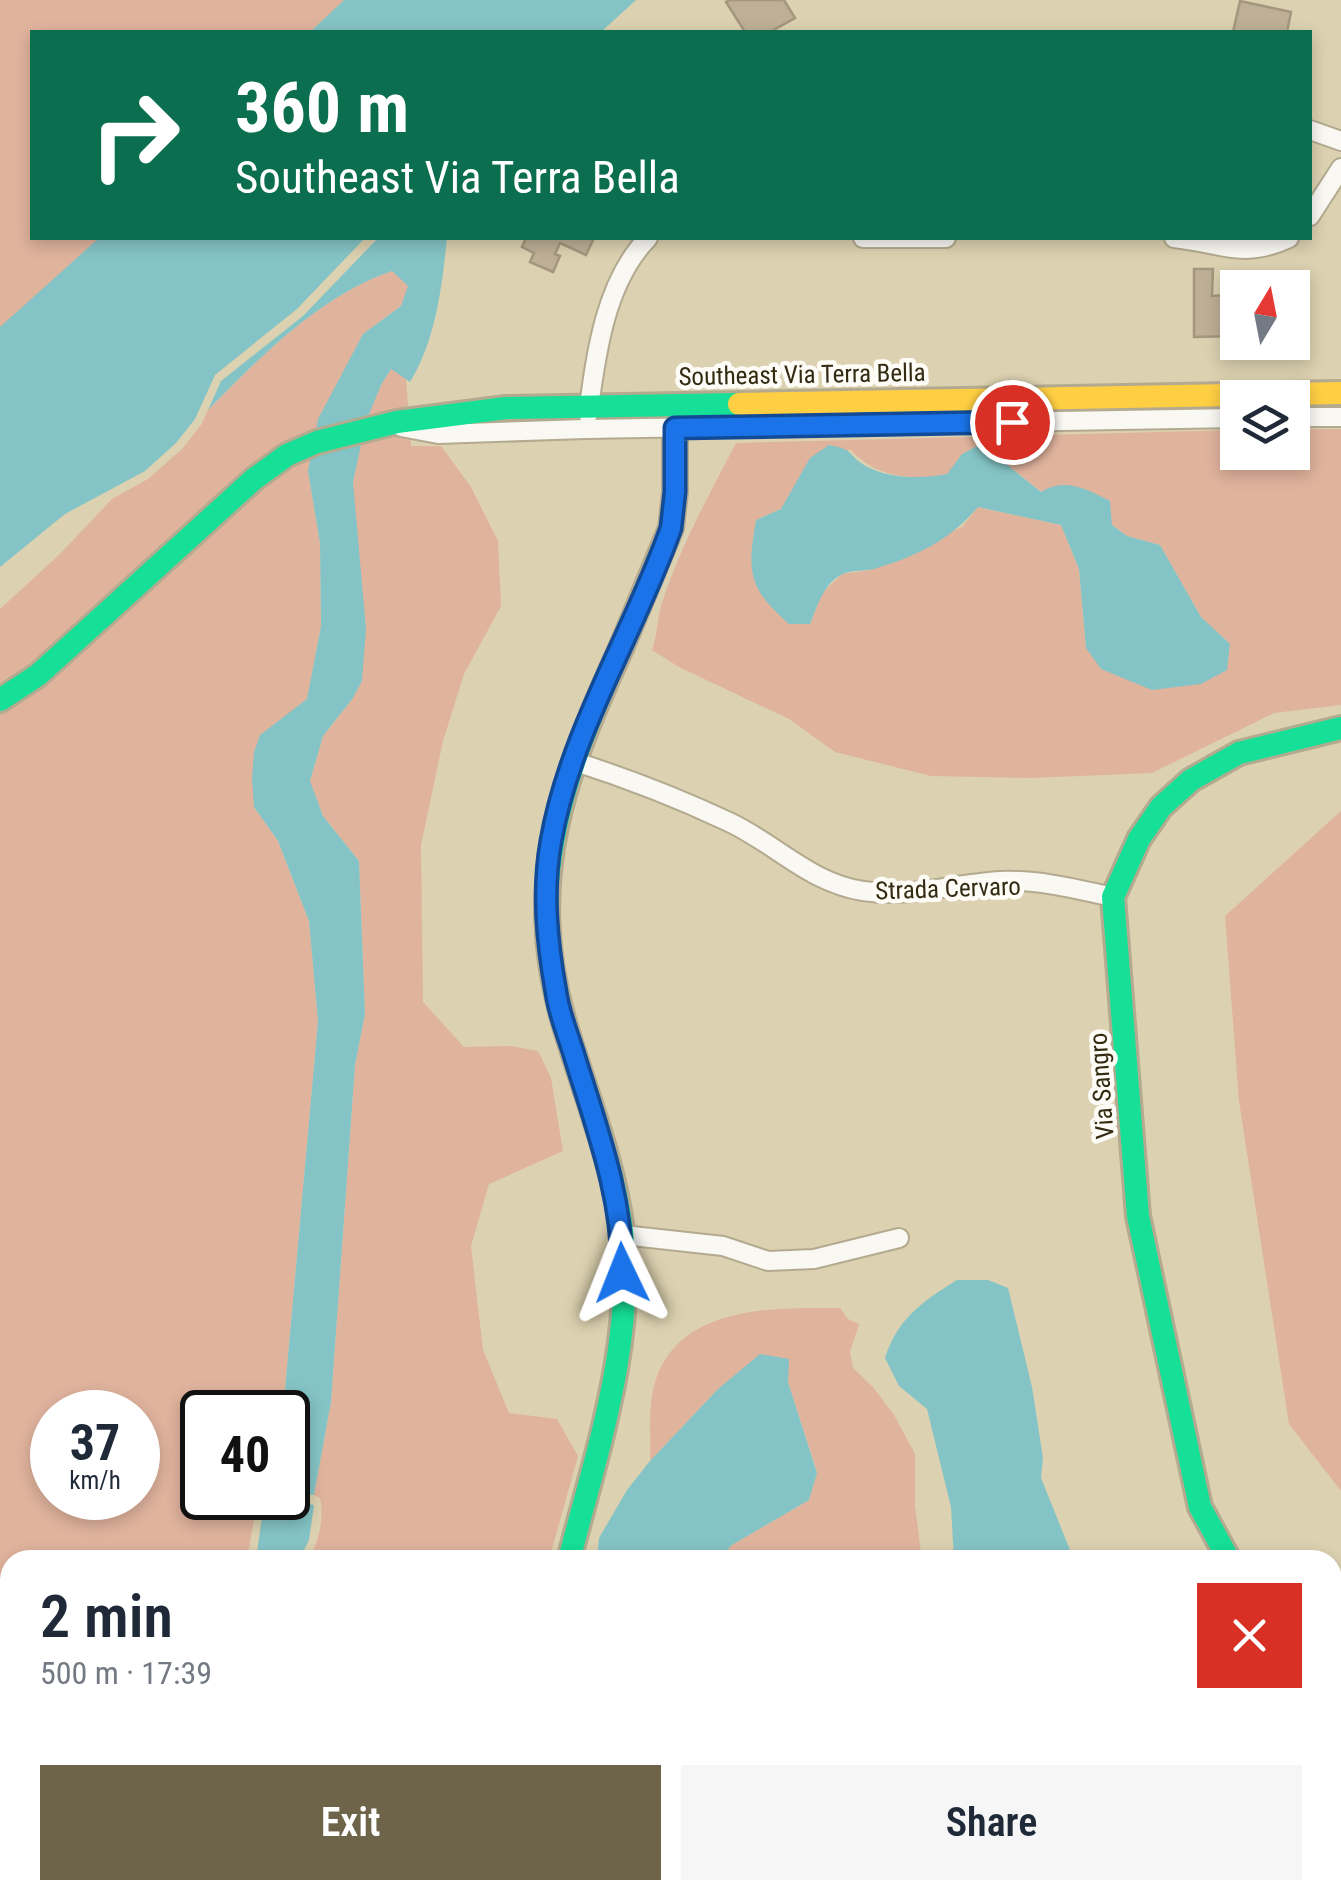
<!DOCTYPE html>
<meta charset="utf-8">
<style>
:root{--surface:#fff;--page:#f6f6f7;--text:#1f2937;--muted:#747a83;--accent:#6e6449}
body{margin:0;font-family:"Roboto Condensed",sans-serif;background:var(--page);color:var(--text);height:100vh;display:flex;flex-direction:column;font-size:38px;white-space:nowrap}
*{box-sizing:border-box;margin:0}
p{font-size:32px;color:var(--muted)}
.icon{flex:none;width:55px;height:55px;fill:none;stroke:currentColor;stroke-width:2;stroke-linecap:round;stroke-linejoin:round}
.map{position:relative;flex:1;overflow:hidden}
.details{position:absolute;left:0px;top:1550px;width:1342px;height:350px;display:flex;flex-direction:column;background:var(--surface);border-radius:30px 30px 0 0;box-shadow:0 5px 15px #0003}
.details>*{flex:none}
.top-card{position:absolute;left:30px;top:30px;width:1282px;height:210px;border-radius:0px;box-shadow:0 5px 15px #0003;background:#0b6e4f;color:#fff;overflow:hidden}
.needle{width:65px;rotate:10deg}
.buttons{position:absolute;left:1220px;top:270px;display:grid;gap:20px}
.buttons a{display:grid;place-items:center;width:90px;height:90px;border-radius:0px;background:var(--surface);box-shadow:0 5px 15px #0003;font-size:50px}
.speed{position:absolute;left:30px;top:1390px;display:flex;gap:20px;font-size:50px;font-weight:700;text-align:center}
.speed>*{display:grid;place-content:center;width:130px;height:130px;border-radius:50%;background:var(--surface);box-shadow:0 5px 15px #0003;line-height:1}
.speed small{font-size:25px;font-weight:400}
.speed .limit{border:5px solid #111;border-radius:15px;background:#fff;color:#111}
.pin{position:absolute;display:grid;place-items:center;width:85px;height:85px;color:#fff;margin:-42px;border:5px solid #fff;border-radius:50%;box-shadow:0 2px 10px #0007}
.me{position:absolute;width:110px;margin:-55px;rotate:358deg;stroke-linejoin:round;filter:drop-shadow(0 0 8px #0008)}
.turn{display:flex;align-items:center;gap:35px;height:210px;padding:0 40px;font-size:45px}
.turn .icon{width:130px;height:130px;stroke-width:2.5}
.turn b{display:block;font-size:70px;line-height:85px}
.round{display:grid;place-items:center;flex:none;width:105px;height:105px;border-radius:0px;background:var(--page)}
.summary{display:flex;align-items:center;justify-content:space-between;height:170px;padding:0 40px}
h1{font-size:60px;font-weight:600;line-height:75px}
.cta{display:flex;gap:20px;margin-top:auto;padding:20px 40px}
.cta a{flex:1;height:115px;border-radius:0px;background:var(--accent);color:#fff;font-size:40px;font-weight:600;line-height:115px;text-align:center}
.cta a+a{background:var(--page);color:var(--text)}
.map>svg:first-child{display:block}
</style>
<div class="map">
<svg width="1341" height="1900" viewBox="0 0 1341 1900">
<rect width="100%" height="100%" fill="#dcd1b0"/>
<g fill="#e0b39d" fill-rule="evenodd">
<polygon points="0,0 432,0 399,32 32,32 32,238 191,238 0,426"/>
<path d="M392,271l17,15 -8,20 -38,28 -55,137 12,72 1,83 -14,74 -53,52v55l24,34 31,80 9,100 -35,391h-81v86h67l-1,5 -13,10 -8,47h-237v219l-10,9v-1179l60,-55 52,-55 36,-20 34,-30 19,-24 7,-15c52,-53 113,-115 184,-139zM52,1412h86v86h-86z"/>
<path d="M392,368l14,11 5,67h30l30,41 27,54 3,65 -37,68 -21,67 -22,104 2,157 41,45 47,-1 27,5 13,27 12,73 -74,33 -18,62 12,104 26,63 48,6 21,37 -29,104h-240c9,-18 16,-42 11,-62l-6,-3 17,-93 24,-337 10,-51 -6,-153 -36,-45 -13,-34 13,-46 30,-38v-216l13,-61 15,-36z"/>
<path d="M1293,429h48v276l-67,8 -122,60 -121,5 -100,-2 -96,-24 -46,-33 -110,-52 -27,-17c6,-17 5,-33 10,-47 18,-56 47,-108 74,-160l501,-13 1,22h54zM981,445l61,47 70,33 15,11 33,9 41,72 29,27 -144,4 -7,-79 -18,-44 -83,-18 -16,20 -92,43 -28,4 -20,19 -12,31 -54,-104 25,-11 69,-60c24,28 62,32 97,26l15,-21z"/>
<polygon points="1341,811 1341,1491 1289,1424 1239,1101 1225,916"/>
<path d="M840,1308l8,11 11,5 -9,28 3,16 20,19 21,28 21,39v52l7,54h-204l14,-15 77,-45 8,-28 -29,-90 -70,7 -68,72c1,-28 -3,-58 7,-85 28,-72 120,-68 183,-68z"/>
<polygon points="10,1889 10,1890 263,1890 253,1900 0,1900"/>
<polygon points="471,1890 606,1890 618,1900 464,1900"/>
<polygon points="987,1890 1197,1890 1200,1896 1207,1894 1249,1900 1026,1900"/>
</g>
<g fill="#85c4c6">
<polygon points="344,0 636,0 601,32 310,32"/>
<polygon points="99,238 365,238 297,309 215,375 195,419 176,443 145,471 65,514 0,567 0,327"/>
<path d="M378,238h69c-5,48 -11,102 -37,144l-19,-13 -10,16 -15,37 -13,60 13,147 -4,52 -9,17 -30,38 -13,45 13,35 36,45 6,153 -10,51 -24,337 -17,93 -26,-3v-80h-5l35,-391 -9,-100 -31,-80 -24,-34 -2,-29 2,-26 6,-17 47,-36 14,-73 -1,-83 -12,-72 10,-52 45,-85 38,-28 7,-20 -16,-15c-71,24 -132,86 -184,139l13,-29 82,-65z"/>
<path d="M981,444l60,48c24,-15 46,-3 69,9l2,24 15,11 33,9 41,72 29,27 -3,26 -26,14 -49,6 -51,-21 -15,-21 -7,-79 -18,-44 -83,-18c-29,34 -61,49 -104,62 -9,2 -22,1 -31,5 -19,8 -26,33 -33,50h-21c-41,-36 -42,-52 -33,-104l25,-11 29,-51 19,-13c26,5 17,8 35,20 23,14 58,14 83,9l15,-20z"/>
<path d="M957,1280h31l20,8 24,99 11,71 -2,20 33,82h-120l-3,-53 -24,-98 -28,-23 -14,-28c13,-40 37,-56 72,-78z"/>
<polygon points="760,1354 789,1359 788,1382 817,1473 809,1500 732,1545 718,1560 597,1560 599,1538 627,1490 650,1461 718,1389"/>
<polygon points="291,1501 314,1505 309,1540 299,1560 256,1560 262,1517"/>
<polygon points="10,1791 10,1878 0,1886 0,1802"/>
</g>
<g fill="#beaf96" stroke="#a3977e" stroke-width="2.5">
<polygon points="730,0 784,0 795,18 770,32 745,32 726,2"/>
<polygon points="1240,1 1291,12 1287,32 1233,32"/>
<polygon points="526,238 594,238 586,255 560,243 555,254 560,256 553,272 530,262 534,253 522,247"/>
<polygon points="1194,269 1213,269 1212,296 1238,294 1238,336 1194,337"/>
</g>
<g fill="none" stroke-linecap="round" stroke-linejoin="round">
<g stroke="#b3aa90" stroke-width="22">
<g id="street">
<polyline points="1310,130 1341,141"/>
<polyline points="1310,216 1341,168"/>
<polyline points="863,238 946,238"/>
<path d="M1174,238c48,5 68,22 115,0"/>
<path d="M588,414c8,-60 17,-132 60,-176"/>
<polyline points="1292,417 1341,417"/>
<polyline points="401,427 438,434 585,429 1238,418"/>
<path d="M573,761c53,17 105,37 156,61 47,22 81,61 134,69 45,7 92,-7 137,-10 36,-2 77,8 113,16"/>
<polyline points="623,1235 723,1246 768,1261 814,1259 899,1238"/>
<polyline points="1332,1649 1341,1656"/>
<polyline points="670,1890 683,1900"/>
<polyline points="416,1900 422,1890"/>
</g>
</g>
<g stroke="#b3aa90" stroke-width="28">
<g id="fast">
<polyline points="0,700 38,675 254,479 287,455 317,442 397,422 506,408 739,404"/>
<path d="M569,1560c27,-106 66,-218 53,-329 -9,-73 -39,-142 -59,-212 -40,-141 1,-245 59,-373"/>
<polyline points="1229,1560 1200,1507 1138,1216 1113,897 1139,839 1161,807 1191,780 1239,753 1341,728"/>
</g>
</g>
<g stroke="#b3aa90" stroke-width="28">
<g id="slow">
<polyline points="739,404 1341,393"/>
<polyline points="622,646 671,528 675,492 675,429"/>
</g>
</g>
<use href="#street" stroke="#faf8f3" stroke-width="18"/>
<use href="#fast" stroke="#16e098" stroke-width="22"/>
<use href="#slow" stroke="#ffcf43" stroke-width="22"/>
</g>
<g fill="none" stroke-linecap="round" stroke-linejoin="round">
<g stroke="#114b97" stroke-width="25">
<path id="route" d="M622,1273c1,-75 -25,-144 -47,-215 -6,-21 -16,-43 -19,-66 -9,-50 -14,-101 -5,-151 19,-109 84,-210 120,-313l4,-36v-64l337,-6"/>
</g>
<use href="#route" stroke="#1a73e8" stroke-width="18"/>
</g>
<g text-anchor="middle" stroke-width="9" stroke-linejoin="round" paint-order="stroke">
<g font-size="25" fill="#332a12" stroke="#fefcf6">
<text transform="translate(802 374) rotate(-1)" y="9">Southeast Via Terra Bella</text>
<text transform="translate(948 888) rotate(-2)" y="9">Strada Cervaro</text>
<text transform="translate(1101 1086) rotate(-94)" y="9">Via Sangro</text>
</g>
</g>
</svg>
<div class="buttons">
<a><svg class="needle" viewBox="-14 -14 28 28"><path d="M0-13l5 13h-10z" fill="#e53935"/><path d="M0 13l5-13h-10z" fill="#747a83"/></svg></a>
<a><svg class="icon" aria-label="layers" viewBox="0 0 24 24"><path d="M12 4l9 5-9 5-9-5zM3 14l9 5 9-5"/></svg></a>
</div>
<div class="speed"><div>37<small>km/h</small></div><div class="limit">40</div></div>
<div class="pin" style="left:1012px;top:422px;background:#d93025"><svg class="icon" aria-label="arrive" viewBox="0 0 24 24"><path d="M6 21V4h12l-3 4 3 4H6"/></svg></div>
<svg class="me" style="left:622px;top:1273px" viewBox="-20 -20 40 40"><path d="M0-17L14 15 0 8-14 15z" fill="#1a73e8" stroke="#fff" stroke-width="4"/></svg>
<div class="top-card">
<div class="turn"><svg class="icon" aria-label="right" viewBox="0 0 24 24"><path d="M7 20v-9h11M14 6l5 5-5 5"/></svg><div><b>360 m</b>Southeast Via Terra Bella</div></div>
</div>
<section class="details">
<div class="summary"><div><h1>2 min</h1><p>500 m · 17:39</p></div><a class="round" style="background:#d93025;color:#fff"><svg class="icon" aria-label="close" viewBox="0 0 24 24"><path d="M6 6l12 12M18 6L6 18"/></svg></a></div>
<div class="cta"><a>Exit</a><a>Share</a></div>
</section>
</div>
